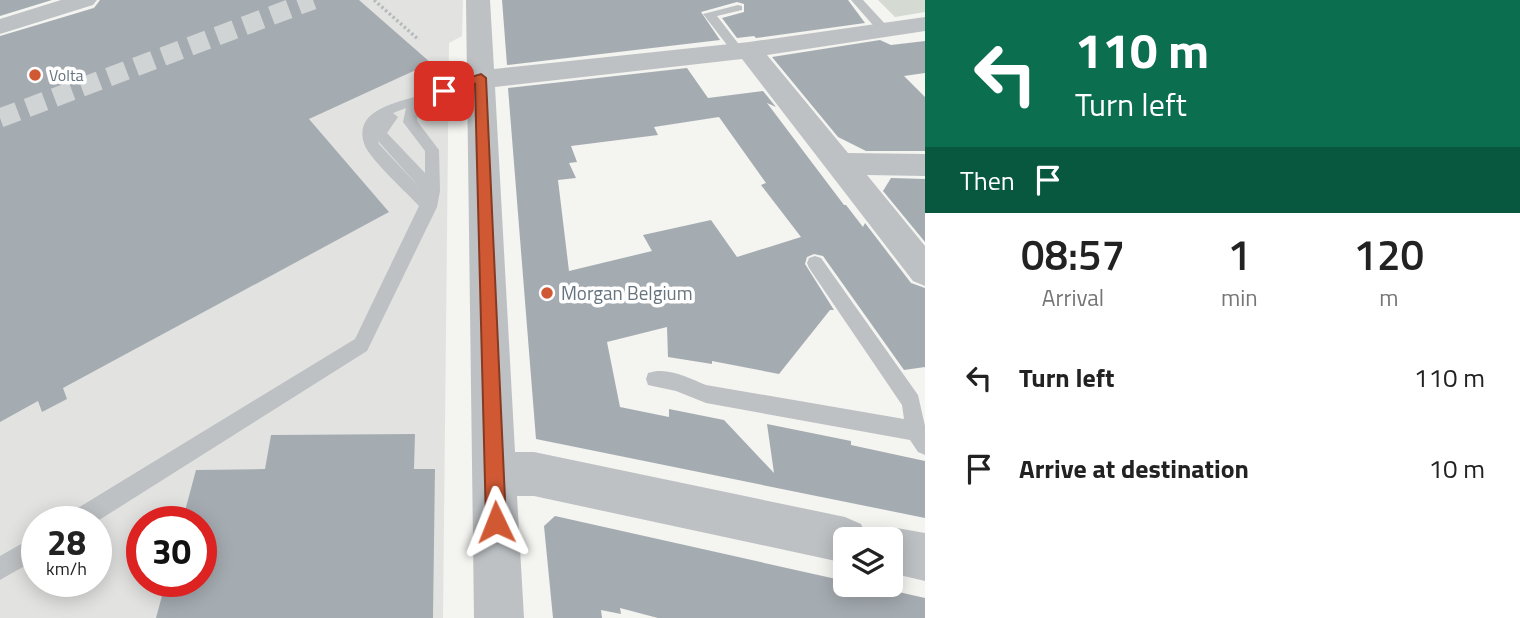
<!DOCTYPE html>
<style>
:root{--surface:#fff;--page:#f2f2f2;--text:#222;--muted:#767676}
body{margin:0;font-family:"Titillium Web",sans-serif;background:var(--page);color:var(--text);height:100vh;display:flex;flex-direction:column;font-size:26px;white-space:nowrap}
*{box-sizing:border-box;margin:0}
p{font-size:23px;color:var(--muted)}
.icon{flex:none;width:38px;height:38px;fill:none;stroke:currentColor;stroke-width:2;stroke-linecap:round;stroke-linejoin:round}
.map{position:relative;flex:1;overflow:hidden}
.panel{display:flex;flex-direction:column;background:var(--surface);width:595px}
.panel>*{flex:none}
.top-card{background:#0b6e4f;color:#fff;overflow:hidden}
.controls{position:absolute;left:833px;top:527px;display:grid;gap:14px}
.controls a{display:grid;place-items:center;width:70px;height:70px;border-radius:10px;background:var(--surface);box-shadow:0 4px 18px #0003;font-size:35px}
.speed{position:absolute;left:21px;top:506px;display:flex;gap:14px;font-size:35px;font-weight:700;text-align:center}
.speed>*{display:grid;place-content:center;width:91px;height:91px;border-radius:50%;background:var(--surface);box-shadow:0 4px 18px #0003;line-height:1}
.speed small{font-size:18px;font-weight:400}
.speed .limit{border:10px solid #d22;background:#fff;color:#111}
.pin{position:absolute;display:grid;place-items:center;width:60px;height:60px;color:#fff;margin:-30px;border-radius:14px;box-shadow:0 4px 10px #0006}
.me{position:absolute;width:77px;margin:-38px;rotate:358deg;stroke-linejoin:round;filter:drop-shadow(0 0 5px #0008)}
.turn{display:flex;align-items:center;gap:24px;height:147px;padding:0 35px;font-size:32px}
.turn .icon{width:91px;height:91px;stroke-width:2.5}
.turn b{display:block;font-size:49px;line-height:60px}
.then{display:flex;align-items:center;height:66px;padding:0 35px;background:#0003;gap:14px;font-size:26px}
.eta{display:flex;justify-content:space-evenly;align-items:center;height:119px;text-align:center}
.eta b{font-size:42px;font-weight:600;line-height:49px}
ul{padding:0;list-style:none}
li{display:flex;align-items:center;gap:21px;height:91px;padding:0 35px}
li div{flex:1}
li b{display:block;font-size:26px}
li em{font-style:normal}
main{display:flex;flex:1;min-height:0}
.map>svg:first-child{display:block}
</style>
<main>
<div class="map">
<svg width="925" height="618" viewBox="0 0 925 618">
<rect width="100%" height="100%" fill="#f4f4f1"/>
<path fill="#e2e3e1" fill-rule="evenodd" d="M117,0h346l-1,36 -13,7 -6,575h-443v-580zM37,522h59v59h-59zM142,522h59v59h-59z"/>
<polygon fill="#d5dad2" points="878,0 925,0 925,12 895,17"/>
<g fill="#a5acb1" fill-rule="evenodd">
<polygon points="0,0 52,0 0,16"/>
<polygon points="100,0 359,0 431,63 309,119 389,212 63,388 67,399 42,412 38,401 0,422 0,36 94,8"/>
<polygon points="502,0 848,0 865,23 756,38 754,36 737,38 722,18 744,12 744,4 737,2 701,12 720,40 507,65"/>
<polygon points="880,40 891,45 925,41 925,73 904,76 925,97 925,151 866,151 838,137 772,57"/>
<path d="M687,68l21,30 55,-7 13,16 -9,-4 77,102h2l17,22 2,-4 46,60 14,5v79l-21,3 -81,-114 -9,-2 -7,3 -2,7 29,46h-4l-51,64 -67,-13v3l-44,-7 -1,-30 -60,15 13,65 49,10v-8l55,11 50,53 -7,-49 84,17v4l74,16v57l-389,-79 -28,-351zM719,117l47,66 -5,2 40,52 -64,20 -26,-37 -68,15 9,16 -83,20 -11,-91 18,-2 -7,-15 8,-1 -6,-16 87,-11 -4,-8z"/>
<polygon points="891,178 925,179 925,242 883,191"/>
<polygon points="415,434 414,469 435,469 433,618 156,618 166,581 201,581 201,522 182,522 196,470 265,469 271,435"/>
<polygon points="555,516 845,581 845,584 863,584 925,598 925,618 658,618 620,608 621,614 601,610 602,618 553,618 544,526"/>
</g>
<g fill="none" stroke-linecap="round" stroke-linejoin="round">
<polyline stroke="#d0d4d4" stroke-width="19" stroke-dasharray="19 10" stroke-linecap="butt" points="0,118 313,0"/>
<polyline stroke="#b7babc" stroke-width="3.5" stroke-dasharray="2.5 2.5" stroke-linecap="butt" points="374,0 419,40"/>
<g fill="#bdc1c4" fill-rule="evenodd">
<polygon points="851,0 863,0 887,26 887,32 879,32"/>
<polygon points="738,5 742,6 742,10 717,16 744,51 738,55 734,54 703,14"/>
<path d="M480,74l6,4 -1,3 -45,15 -22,15 -1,10 22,29 1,41 -3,16 -70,144 -271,171h-31l3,-8 287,-175 64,-133c-12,-13 -48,-46 -54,-60 -15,-38 37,-44 59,-52 19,-7 37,-15 56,-20zM406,108l-3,14 22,29v22l-38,-40 11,-16 -5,-4zM378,141l43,48 -42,-45z"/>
<path d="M815,256l6,2 97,137 7,31v29l-7,-3 -8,-12 -204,-37 -30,-12 -28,-6 -2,-6 2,-6c19,-7 41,5 58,12l198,34 -2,-14 -93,-137 -2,-5 2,-5z"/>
<polygon points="37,535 37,559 0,580 0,556"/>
</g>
<g fill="#bdc1c4" fill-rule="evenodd">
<polygon points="61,0 97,0 93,5 0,34 0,19"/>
<polygon points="466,0 490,0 494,69 749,42 925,17 925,31 767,55 848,153 925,154 925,176 867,175 925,246 925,286 913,281 742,59 495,87 515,452 534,452 845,517 861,524 868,539 845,539 845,563 534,496 517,496 524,618 474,618"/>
<polygon points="891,527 925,533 925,581 891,573 891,539 872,539 874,533"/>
</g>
</g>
<polygon fill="#d05934" stroke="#873a22" stroke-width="2" points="481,74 486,78 506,522 503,529 496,532 489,529 486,522 475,84 444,95 439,91 445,85"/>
<g fill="#d05934" stroke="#fff" stroke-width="2.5">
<circle cx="35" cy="75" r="7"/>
<circle cx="547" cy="293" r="7"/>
</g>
<g text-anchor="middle" stroke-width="7" stroke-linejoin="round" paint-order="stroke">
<g font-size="16" fill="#66747f" stroke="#fff" text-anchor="start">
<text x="49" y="81">Volta</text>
</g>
<g font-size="19" fill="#66747f" stroke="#fff" text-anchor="start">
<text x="561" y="300">Morgan Belgium</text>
</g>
</g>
</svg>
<div class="controls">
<a><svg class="icon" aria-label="layers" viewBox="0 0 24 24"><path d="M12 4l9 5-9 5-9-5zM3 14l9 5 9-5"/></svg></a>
</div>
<div class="speed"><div>28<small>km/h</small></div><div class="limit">30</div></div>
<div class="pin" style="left:444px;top:91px;background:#d93025"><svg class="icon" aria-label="arrive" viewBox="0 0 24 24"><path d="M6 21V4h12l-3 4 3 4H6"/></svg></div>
<svg class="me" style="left:496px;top:522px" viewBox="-20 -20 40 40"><path d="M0-17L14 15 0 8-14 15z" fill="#d05934" stroke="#fff" stroke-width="4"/></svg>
</div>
<section class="panel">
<div class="top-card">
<div class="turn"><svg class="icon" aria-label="left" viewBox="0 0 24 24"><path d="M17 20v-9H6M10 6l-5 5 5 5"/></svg><div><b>110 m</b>Turn left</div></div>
<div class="then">Then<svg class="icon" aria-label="arrive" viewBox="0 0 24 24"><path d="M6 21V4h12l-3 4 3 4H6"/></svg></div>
</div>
<div class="eta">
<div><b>08:57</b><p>Arrival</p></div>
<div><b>1</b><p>min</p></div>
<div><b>120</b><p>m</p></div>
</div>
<ul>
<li><svg class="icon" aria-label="left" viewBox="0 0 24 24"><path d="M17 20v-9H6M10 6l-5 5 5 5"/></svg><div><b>Turn left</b></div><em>110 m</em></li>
<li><svg class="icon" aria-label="arrive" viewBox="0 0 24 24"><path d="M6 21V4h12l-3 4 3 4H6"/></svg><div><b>Arrive at destination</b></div><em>10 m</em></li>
</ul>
</section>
</main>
